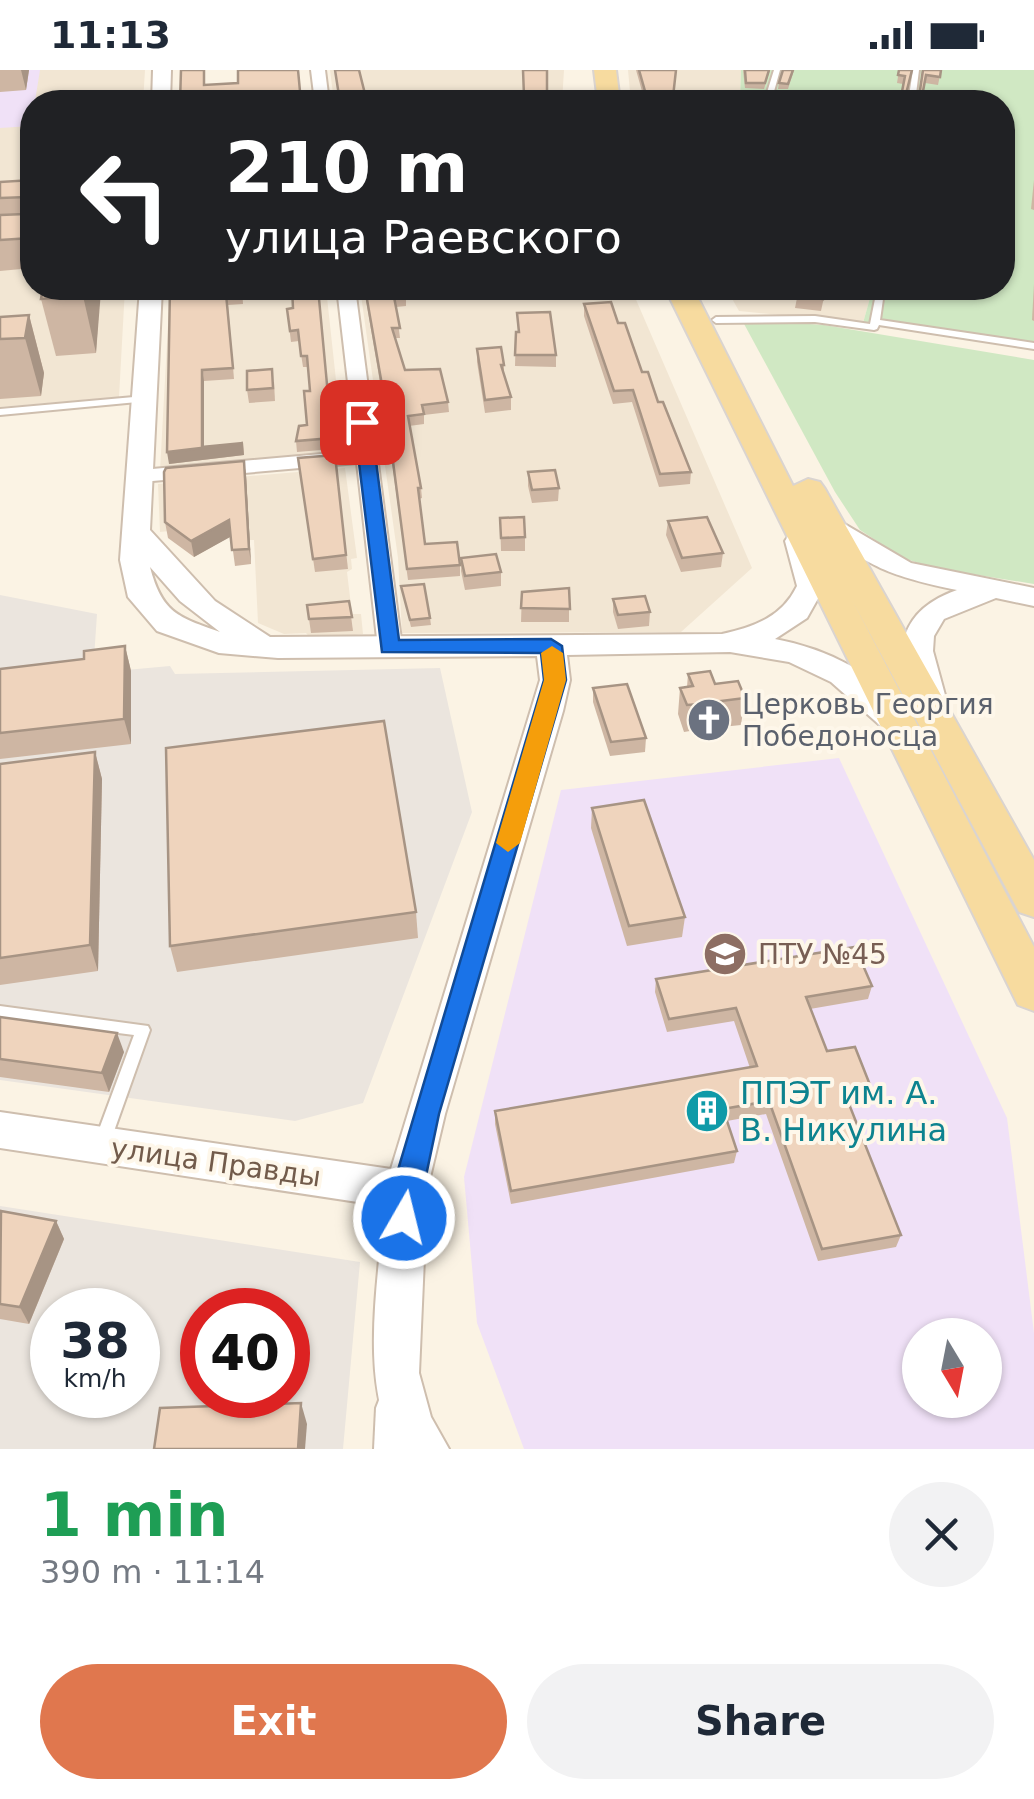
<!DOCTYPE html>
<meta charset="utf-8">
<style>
:root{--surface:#fff;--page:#f2f2f3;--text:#1f2937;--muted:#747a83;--accent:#e0774e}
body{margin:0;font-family:"DejaVu Sans",sans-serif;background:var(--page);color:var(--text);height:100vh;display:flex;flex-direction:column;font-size:38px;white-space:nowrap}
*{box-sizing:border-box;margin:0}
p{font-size:32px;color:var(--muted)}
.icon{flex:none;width:55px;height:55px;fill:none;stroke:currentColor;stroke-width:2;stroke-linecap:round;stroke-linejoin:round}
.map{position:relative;height:1379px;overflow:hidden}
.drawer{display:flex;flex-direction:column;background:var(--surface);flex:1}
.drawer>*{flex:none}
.top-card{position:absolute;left:20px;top:20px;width:995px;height:210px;border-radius:40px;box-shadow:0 2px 8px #0004;background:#202124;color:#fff;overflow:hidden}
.needle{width:65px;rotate:170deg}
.controls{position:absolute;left:902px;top:1248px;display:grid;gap:20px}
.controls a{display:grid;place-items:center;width:100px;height:100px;border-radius:50%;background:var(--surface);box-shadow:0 2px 8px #0004;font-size:50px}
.speed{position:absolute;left:30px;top:1218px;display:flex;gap:20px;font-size:50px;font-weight:700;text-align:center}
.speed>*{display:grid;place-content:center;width:130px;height:130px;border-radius:50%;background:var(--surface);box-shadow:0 2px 8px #0004;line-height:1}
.speed small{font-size:25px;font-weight:400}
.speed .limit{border:15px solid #d22;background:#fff;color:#111}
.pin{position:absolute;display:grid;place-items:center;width:85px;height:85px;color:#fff;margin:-42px;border-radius:20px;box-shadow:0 5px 15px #0006}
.me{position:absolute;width:110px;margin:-55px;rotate:8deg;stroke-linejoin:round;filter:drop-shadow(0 0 8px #0008)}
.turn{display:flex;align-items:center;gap:35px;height:210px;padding:0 40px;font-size:45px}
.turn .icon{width:130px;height:130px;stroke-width:2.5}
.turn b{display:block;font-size:70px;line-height:85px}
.round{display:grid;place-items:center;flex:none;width:105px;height:105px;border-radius:52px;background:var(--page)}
.head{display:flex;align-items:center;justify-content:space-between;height:170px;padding:0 40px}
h1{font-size:60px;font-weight:700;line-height:75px;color:#1e9e55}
.cta{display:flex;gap:20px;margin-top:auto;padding:20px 40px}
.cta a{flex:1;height:115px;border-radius:60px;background:var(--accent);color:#fff;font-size:40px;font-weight:700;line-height:115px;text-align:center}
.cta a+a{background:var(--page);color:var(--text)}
.status{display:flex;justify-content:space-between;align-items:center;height:70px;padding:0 50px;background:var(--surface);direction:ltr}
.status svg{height:28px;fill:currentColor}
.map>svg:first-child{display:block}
</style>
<div class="status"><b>11:13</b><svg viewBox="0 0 49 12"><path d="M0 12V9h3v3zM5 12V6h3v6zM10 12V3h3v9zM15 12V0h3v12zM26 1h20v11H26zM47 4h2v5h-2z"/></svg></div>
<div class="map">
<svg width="1034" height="1379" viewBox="0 0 1034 1379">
<rect width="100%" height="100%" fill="#fbf3e4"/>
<g fill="#f2e6d3">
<polygon points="0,0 145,0 143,32 32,32 32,161 0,163"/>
<polygon points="330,0 564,0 562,32 334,32"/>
<polygon points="628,0 741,0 740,27 754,32 631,32"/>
<polygon points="32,175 32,218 125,218 119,327 0,337 0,177"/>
<polygon points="170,218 326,218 344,384 160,401"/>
<polygon points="360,218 631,218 752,498 681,562 402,563 398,488"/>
<polygon points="726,218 861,218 870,228 863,253 739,241"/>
<polygon points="345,398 357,488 351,489 352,499 347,502 352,544 361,544 363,564 312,570 306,563 284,564 258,553 254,470 241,470 240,453 160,462 158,414"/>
</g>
<g fill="#ebe5de" fill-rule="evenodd">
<polygon points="0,525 97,544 93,603 170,596 175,604 440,598 472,742 363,1033 295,1051 0,1010"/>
<path d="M0,1136l360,56 -17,187h-343zM52,1240h86v85h-86zM202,1240h86v85h-86z"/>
</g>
<g fill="#f0e1f7" fill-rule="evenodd">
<polygon points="0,0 40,0 31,56 0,58"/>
<path d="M839,688l168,360 27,215v116h-510l-47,-126 -13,-146 97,-387zM920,1265h65v65h-65z"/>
</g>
<g fill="#d0e8c3">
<polygon points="741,0 1034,0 1034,279 863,253 870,228 861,218 1002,218 1002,32 754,32 740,28"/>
<polygon points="766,251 824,255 1034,290 1034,514 934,498 903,488 860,460 835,422 743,252"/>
</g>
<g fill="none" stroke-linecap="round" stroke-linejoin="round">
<g stroke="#cebeae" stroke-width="4">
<g id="service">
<polygon points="774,0 780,0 771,32 764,32"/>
<polygon points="913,0 919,0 915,32 908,32"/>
<polygon points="865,218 873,218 883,229 880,250 1034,273 1034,279 879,255 877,259 874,260 815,252 716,253 712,250 716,247 815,246 870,254 875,229"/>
<polygon points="145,326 148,327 148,331 0,345 0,339"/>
<polygon points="0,936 148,956 150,960 108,1078 102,1080 96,1078 94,1073 134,965 0,948"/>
</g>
</g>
<g stroke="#cebeae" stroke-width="4">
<g id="minor">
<polygon points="311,0 325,0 329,32 315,32"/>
<polygon points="337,218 355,218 402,577 390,585 378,577 357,393 141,412 131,406 141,400 356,381"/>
<polygon points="394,1320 407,1325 412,1338 410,1379 374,1379 376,1338 381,1325"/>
</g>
</g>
<g stroke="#cebeae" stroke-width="4">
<g id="tertiary">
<polygon points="153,0 171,0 170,32 152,32"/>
<path d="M140,218h22l-12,242 65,71 55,36 452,-3c32,-7 60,-17 75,-48l-12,-45 4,-6h20l4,6 12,45 -18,32 -32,21c50,9 108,36 135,81l-5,8 -11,3 -11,-3 -52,-46 -42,-20 -59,-10 -163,3 3,25 -7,31 -118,403 -18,76 -8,183 12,44 18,32h-52c-39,-67 -18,-169 -13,-243l-384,-58v-36l391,57 149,-489 -3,-24 -259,2 -59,-5 -62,-22 -29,-34 -8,-37zM150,497l30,34 40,31c-42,-15 -58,-19 -70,-65z"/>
<path d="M824,442l87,51 123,25v18l-38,-8 -52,21 -10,17 -1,15 12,44 -5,8 -11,3 -11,-3c-30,-51 -16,-94 39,-113 -68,-14 -87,-23 -143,-64l-4,-6z"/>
</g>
</g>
<g stroke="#dad4d0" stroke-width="4">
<g id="primary">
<polygon points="594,0 616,0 620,32 598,32"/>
<polygon points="665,218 693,218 793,416 808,409 820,412 825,419 1034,790 1034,847 1019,842 852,530 1034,877 1034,941 1018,935"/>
</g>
</g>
<use href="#service" fill="#fff" fill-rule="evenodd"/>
<use href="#minor" fill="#fff" fill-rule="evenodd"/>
<use href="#tertiary" fill="#fff" fill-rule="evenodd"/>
<use href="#primary" fill="#f7db9f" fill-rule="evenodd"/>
</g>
<g fill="#ceb6a3">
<polygon points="0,0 29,0 26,20 0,22"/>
<polygon points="636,0 676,0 673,32 645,32"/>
<polygon points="743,0 770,0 764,19 745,18"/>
<polygon points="794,0 788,19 778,19 779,13"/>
<polygon points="899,0 912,0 906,24 909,28 919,27 922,0 941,0 938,15 925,13 921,32 900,32 903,14 897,13"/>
<polygon points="32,110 32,198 0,201 0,112"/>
<polygon points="1034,110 1034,140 1031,139"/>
<polygon points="1034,214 1034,251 1032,250"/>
<polygon points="43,218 100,218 96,283 56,286 41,229"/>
<polygon points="170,218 242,218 243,234 228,235 234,309 204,311 204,376 243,373 244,385 169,394"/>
<polygon points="318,218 333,379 297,382 296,371 307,355 310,321 308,297 303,297 299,271 291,272 287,239 293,238"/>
<polygon points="364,218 406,226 406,236 396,237 400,268 395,268 405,300 448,332 449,342 424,345 424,354 409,356 421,418 422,428 419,429 425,474 460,495 460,506 408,510 386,348"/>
<polygon points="743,218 773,218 771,227 748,229"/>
<polygon points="799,218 826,218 821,241 795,238"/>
<polygon points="584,234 618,253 658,332 691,402 690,414 659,417 632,332 613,334 584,246"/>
<polygon points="517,243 556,285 556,297 515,296 516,262 518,262"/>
<polygon points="29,245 44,303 41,326 0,329 0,247"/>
<polygon points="477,279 504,295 504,305 511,327 511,340 485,343 477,292"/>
<polygon points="274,312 275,331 249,333 247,320"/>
<polygon points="335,385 348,499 315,502 298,388"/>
<polygon points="244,391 246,406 251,494 235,496 231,466 194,487 168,468 165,452"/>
<polygon points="528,402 559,418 558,431 532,433 528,416"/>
<polygon points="500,448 525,467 525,481 501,481"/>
<polygon points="668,451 723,483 721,497 681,502 666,465"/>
<polygon points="461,488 501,502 501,516 465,520 461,501"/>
<polygon points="401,516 430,548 431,555 411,557"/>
<polygon points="569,518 569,552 521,552 522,522"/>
<polygon points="613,529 650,542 649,556 618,559 613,542"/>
<polygon points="349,531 353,561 311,563 307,535"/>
<polygon points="125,576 131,601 131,674 0,689 0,599 84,589"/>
<polygon points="688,604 745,628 741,655 722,657 721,667 699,670 696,660 684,662 678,644 680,618 687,617"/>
<polygon points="593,618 646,668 645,682 610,686 593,632"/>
<polygon points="95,682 102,709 98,901 0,915 0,694"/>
<polygon points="592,738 685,847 682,867 627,876 591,758"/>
<polygon points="416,842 418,868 177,902 170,876"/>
<polygon points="656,909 872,916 868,929 810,939 827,981 872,1020 868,1032 850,1036 901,1165 896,1177 818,1191 766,1044 727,1051 737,1081 734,1093 511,1134 495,1054 495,1041 750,998 734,951 667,962 655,922"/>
<polygon points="0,947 124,982 109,1022 0,1007"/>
<polygon points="0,1143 56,1151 64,1169 29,1254 0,1249"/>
</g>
<g fill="#a79484">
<polygon points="21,0 29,0 26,20"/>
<polygon points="84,218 100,218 101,221 96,283 83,226"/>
<polygon points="29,245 44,303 41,326 25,268"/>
<polygon points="202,300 204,311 204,378 243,373 244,385 169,394 167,382"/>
<polygon points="244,391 246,406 251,494 249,479"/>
<polygon points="229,450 232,466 194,487 191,471"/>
<polygon points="125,576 131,601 131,674 124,649"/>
<polygon points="95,682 102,709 98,901 90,875"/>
<polygon points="117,963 124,982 109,1022 102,1003"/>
<polygon points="56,1151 64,1169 29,1254 20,1237"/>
<polygon points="301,1333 307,1354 305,1379 298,1379"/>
</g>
<g fill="#efd4bd" stroke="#a79484" stroke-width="2.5">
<polygon points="181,0 204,0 204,15 238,13 238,0 298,0 301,32 180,32"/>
<polygon points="335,0 359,0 367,32 340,32"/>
<polygon points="523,0 547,0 547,23 550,32 519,32 518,26 524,26"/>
<polygon points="639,0 676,0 673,27 647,28"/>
<polygon points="745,0 769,0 765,13 746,13"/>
<polygon points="783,0 793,0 788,14 779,13"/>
<polygon points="899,0 912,0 906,24 909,28 919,27 923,0 941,0 940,7 926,5 921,32 900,32 905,6 898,5"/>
<polygon points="32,110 32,157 31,168 0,170 0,145 25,144 27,127 0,128 0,112"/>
<polygon points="43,218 84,218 83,226 41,229"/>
<polygon points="170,218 241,218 241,223 226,224 233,298 202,300 202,377 243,373 167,382"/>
<polygon points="292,218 318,218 332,368 296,371 299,356 307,355 304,321 310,321 307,286 301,286 298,260 290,261 287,239 293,238"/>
<polygon points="365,218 403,218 406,226 394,227 400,258 392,258 405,300 440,299 448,332 422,335 424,344 408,346 421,418 418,418 425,474 457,472 460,495 407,499 386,338"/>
<polygon points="799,218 825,218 823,229 797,225"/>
<polygon points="611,232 618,253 625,253 642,302 648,302 658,332 663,332 691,402 660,404 633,320 614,321 584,234"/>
<polygon points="550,242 556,285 515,285 516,262 519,262 517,243"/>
<polygon points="29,245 25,268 0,269 0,247"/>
<polygon points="501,277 504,295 501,295 511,327 485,330 477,279"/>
<polygon points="272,299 273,318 247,320 247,301"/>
<polygon points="335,385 346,485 313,489 298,388"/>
<polygon points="244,391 249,479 232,480 229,450 191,471 165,452 164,402 166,398"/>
<polygon points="555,400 559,418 532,420 528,402"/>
<polygon points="524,447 525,467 501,468 500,448"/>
<polygon points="707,447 723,483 682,488 668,451"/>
<polygon points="496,484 501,502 465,506 461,488"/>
<polygon points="424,514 430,548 410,550 401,516"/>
<polygon points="569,518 570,539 521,538 522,522"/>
<polygon points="645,526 650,542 618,545 613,529"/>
<polygon points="349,531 352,547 309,549 307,535"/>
<polygon points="125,576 124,649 0,663 0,599 84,589 84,581"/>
<polygon points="710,601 715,614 738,611 745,628 721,631 725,640 703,643 699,634 687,635 680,618 693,616 688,604"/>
<polygon points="627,614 646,668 611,672 593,618"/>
<polygon points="384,651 416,842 170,876 166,678"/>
<polygon points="95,682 90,875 0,888 0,694"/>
<polygon points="644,730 685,847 629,856 592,738"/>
<polygon points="855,877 872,916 806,927 827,981 855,977 872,1020 845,1024 901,1165 822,1179 769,1031 723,1039 737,1081 511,1121 495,1041 757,996 736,938 669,949 656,909"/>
<polygon points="0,947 117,963 102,1003 0,989"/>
<polygon points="1,1141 56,1151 20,1237 0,1234"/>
<polygon points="301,1333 298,1379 154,1379 160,1338"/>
</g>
<polygon fill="#1a73e8" stroke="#114b97" stroke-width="2.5" points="362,347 371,352 399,570 551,569 562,576 566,610 439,1044 415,1158 404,1162 394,1158 390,1148 392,1120 544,610 541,583 382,582 354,352"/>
<polygon fill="#f59e0b" points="552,576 563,583 566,610 520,773 508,782 496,773 544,610 541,583"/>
<defs>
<g id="church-disc" transform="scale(2.25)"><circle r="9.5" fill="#6b7280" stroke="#fef7ea"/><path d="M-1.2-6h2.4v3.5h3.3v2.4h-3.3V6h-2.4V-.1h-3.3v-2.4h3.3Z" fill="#fff"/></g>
<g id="school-disc" transform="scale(2.25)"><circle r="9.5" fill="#8d6e63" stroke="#fef7ea"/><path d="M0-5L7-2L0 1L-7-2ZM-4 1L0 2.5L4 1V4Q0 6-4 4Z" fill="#fff"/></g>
<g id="building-disc" transform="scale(2.25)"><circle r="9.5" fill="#0f9aa8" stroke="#fef7ea"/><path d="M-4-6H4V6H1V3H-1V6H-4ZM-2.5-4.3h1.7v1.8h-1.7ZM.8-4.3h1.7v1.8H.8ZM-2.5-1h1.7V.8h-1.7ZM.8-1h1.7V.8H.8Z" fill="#fff"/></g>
</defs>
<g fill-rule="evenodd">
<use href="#church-disc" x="709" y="650"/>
<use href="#school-disc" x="725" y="884"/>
<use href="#building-disc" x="707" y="1041"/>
</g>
<g text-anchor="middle" stroke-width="8" stroke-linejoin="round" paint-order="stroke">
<g font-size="28" fill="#5b616d" stroke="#fef7ea" text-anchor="start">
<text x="742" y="644">Церковь Георгия<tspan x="742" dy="32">Победоносца</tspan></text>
</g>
<g font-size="28" fill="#785e54" stroke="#fef7ea" text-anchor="start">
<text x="758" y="894">ПТУ №45</text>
</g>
<g font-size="28" fill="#725b4b" stroke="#fef7ea">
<text transform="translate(216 1092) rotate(8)" y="10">улица Правды</text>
</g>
<g font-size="32" fill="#0d838f" stroke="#fef7ea" text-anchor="start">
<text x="740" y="1034">ППЭТ им. А.<tspan x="740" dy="37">В. Никулина</tspan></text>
</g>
</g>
</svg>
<div class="controls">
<a><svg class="needle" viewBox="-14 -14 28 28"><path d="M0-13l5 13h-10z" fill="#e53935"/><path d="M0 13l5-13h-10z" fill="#747a83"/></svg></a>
</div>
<div class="speed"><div>38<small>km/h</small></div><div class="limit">40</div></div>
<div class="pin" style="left:362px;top:352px;background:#d93025"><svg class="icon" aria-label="arrive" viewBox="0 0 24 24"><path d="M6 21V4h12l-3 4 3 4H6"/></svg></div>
<svg class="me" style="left:404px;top:1148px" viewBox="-20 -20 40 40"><circle r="17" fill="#1a73e8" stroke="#fff" stroke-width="3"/><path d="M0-11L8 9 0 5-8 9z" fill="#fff"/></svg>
<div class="top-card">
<div class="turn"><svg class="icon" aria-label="left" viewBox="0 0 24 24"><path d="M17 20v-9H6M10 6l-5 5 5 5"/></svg><div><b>210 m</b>улица Раевского</div></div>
</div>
</div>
<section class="drawer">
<div class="head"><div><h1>1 min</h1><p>390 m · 11:14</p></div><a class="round"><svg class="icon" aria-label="close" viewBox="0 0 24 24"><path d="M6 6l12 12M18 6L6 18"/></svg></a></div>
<div class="cta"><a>Exit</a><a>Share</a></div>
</section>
